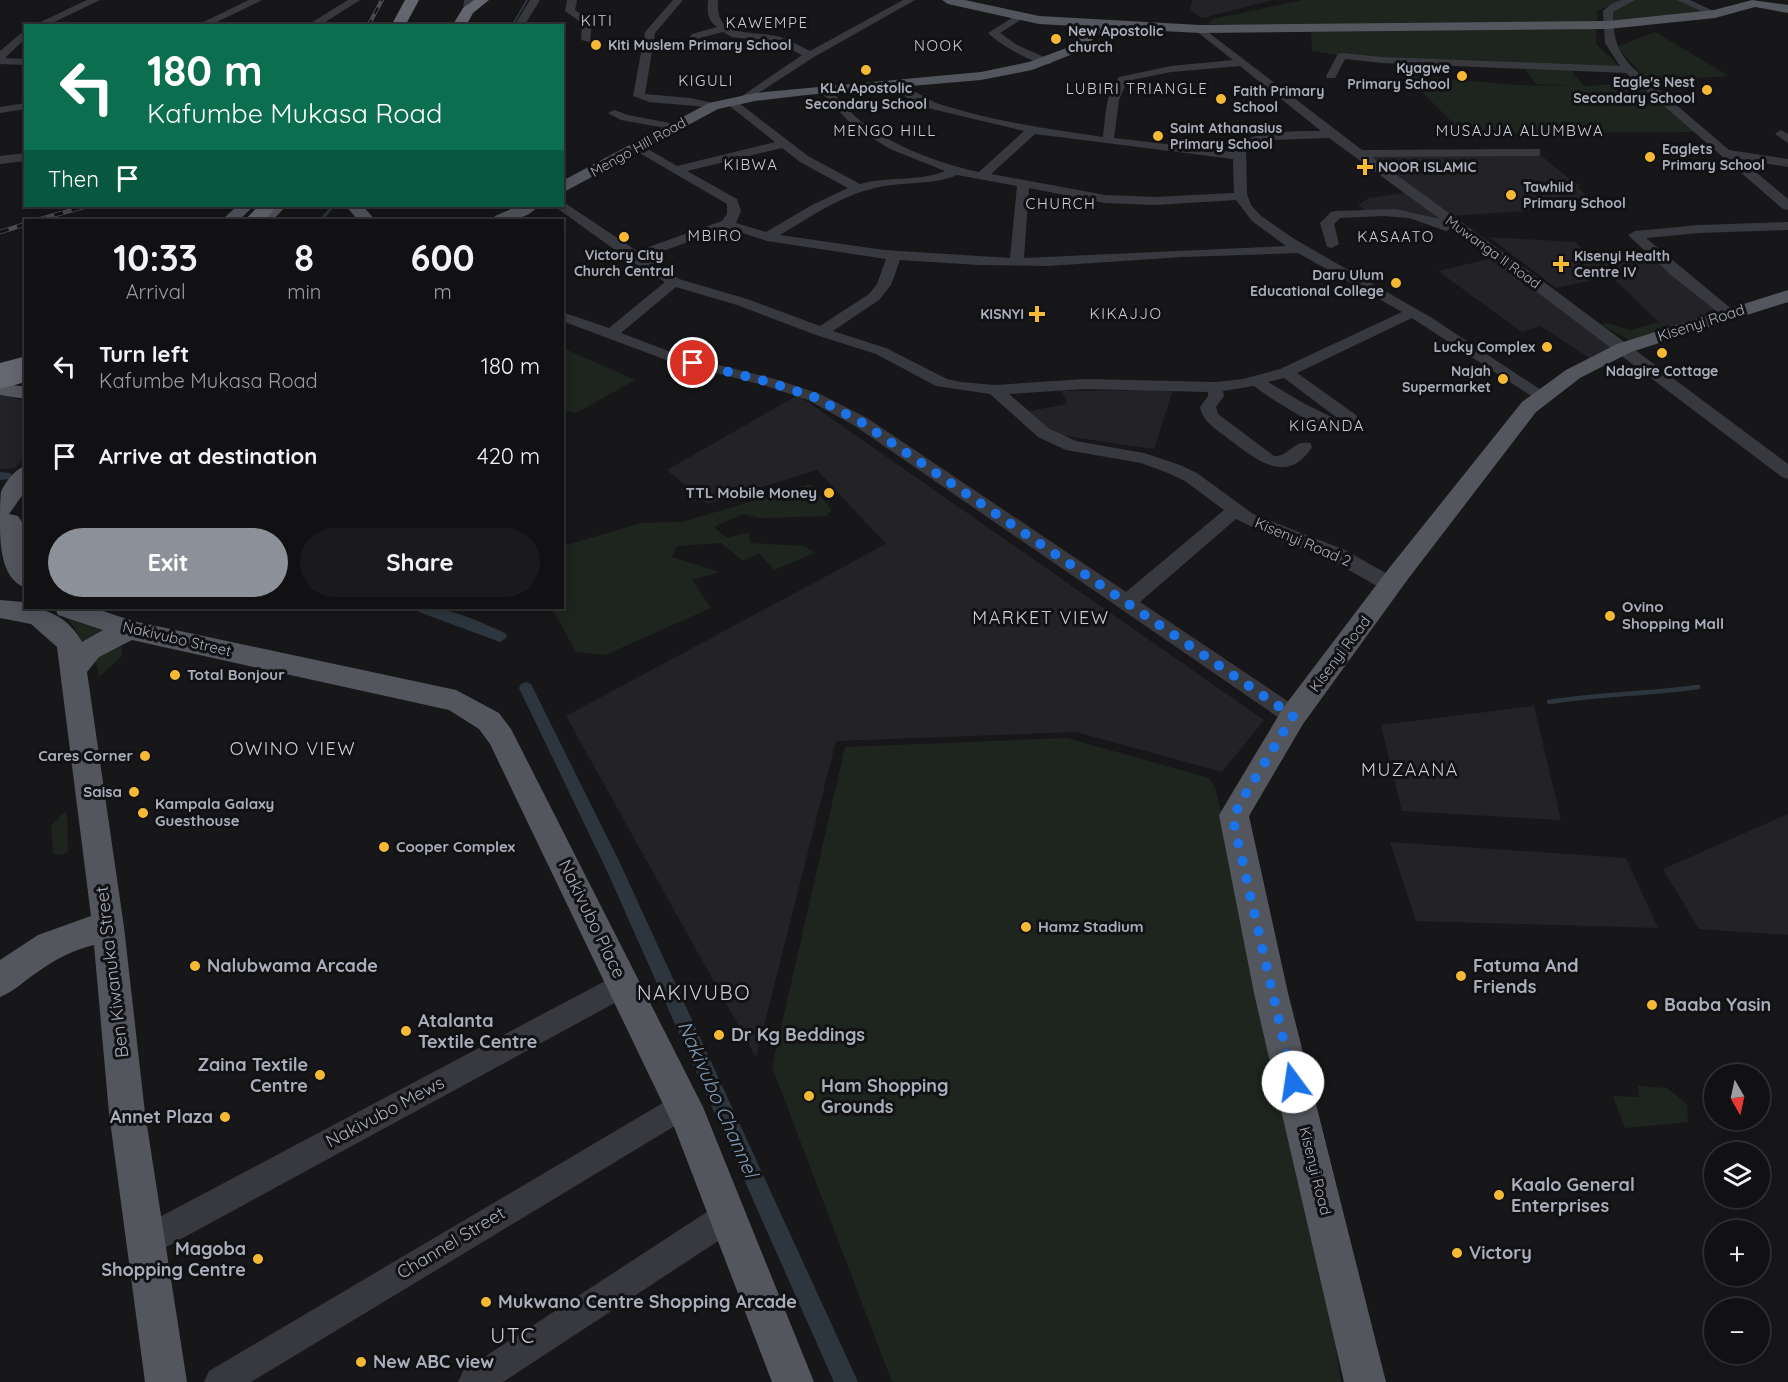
<!DOCTYPE html>
<meta charset="utf-8">
<style>
:root{--surface:#111114;--page:#1a1a1d;--text:#f1f3f6;--muted:#9c9da0;--line:#303134;--accent:#8c9099}
body{margin:0;font-family:Quicksand,sans-serif;background:var(--page);color:var(--text);height:100vh;display:flex;flex-direction:column;font-size:22px;white-space:nowrap}
*{box-sizing:border-box;margin:0}
p{font-size:20px;color:var(--muted)}
.icon{flex:none;width:33px;height:33px;fill:none;stroke:currentColor;stroke-width:2;stroke-linecap:round;stroke-linejoin:round}
.map{position:relative;flex:1;overflow:hidden}
.sheet{position:absolute;left:24px;top:219px;width:540px;height:390px;display:flex;flex-direction:column;background:var(--surface);border-radius:0px;box-shadow:0 3px 15px #0003,0 0 0 2px var(--line)}
.sheet>*{flex:none}
.guide{position:absolute;left:24px;top:24px;width:540px;height:183px;border-radius:0px;box-shadow:0 3px 15px #0003,0 0 0 2px var(--line);background:#0b6e4f;color:#fff;overflow:hidden}
.needle{width:39px;rotate:171deg}
.buttons{position:absolute;left:1704px;top:1064px;display:grid;gap:12px}
.buttons a{display:grid;place-items:center;width:66px;height:66px;border-radius:50%;background:var(--surface);box-shadow:0 3px 15px #0003,0 0 0 2px var(--line);font-size:30px}
.pin{position:absolute;display:grid;place-items:center;width:51px;height:51px;color:#fff;margin:-26px;border:3px solid #fff;border-radius:50%;box-shadow:0 2px 6px #0007}
.me{position:absolute;width:66px;margin:-33px;rotate:346deg;stroke-linejoin:round;filter:drop-shadow(0 0 4px #0008)}
.turn{display:flex;align-items:center;gap:21px;height:126px;padding:0 24px;font-size:27px}
.turn .icon{width:78px;height:78px;stroke-width:2.5}
.turn b{display:block;font-size:42px;line-height:51px}
.then{display:flex;align-items:center;height:57px;padding:0 24px;background:#0003;gap:12px;font-size:22px}
.eta{display:flex;justify-content:space-evenly;align-items:center;height:102px;text-align:center}
.eta b{font-size:36px;font-weight:700;line-height:42px}
.primary-button{display:flex;gap:12px;margin-top:auto;padding:12px 24px}
.primary-button a{flex:1;height:69px;border-radius:36px;background:var(--accent);color:#fff;font-size:24px;font-weight:700;line-height:69px;text-align:center}
.primary-button a+a{background:var(--page);color:var(--text)}
ul{padding:0;list-style:none}
li{display:flex;align-items:center;gap:18px;height:90px;padding:0 24px}
li div{flex:1}
li b{display:block;font-size:22px}
li em{font-style:normal}
.map>svg:first-child{display:block}
</style>
<div class="map">
<svg width="1788" height="1382" viewBox="0 0 1788 1382">
<rect width="100%" height="100%" fill="#17171a"/>
<g fill="#232327">
<polygon points="1192,0 1273,0 1202,18 1190,10"/>
<polygon points="1538,153 1567,177 1582,186 1577,187 1596,203 1540,205 1524,211 1450,216 1365,155"/>
<polygon points="1406,193 1457,231 1454,232 1429,219 1367,212 1358,205 1369,198"/>
<polygon points="1489,237 1575,242 1587,253 1652,254 1722,312 1667,330 1611,276 1556,288"/>
<polygon points="1493,258 1615,345 1590,358 1540,326 1522,332 1438,271"/>
<polygon points="1173,390 1154,449 1058,435 1029,411 1067,404 1062,391"/>
<polygon points="8,395 25,402 25,455 15,468 0,469 0,396"/>
<polygon points="798,395 1264,720 1222,772 1076,732 836,741 756,1057 566,716 886,544 817,470 707,504 667,470"/>
<polygon points="1534,706 1561,820 1402,811 1381,725"/>
<polygon points="1788,814 1788,935 1699,929 1663,869"/>
<polygon points="1390,842 1626,858 1658,928 1416,921"/>
</g>
<g fill="#1d251e">
<polygon points="1302,0 1620,0 1597,11 1597,23 1278,25 1207,24 1213,19"/>
<polygon points="1635,0 1678,0 1707,12 1612,21 1610,15 1614,11"/>
<polygon points="1596,29 1596,44 1622,68 1350,57 1312,51 1311,32"/>
<polygon points="1655,32 1729,76 1648,81 1617,47"/>
<polygon points="1393,63 1435,64 1438,67 1449,68 1450,72 1425,70 1426,76 1402,74"/>
<polygon points="1523,67 1569,68 1584,86 1636,83 1696,132 1463,133 1405,75 1516,85 1577,86 1536,84"/>
<polygon points="1660,322 1667,330 1629,340 1601,324 1607,323 1630,330"/>
<polygon points="563,348 635,380 576,413 563,410"/>
<polygon points="810,484 832,510 827,516 760,518 743,514 714,527 727,538 749,532 750,543 805,546 815,553 774,570 759,553 743,561 721,543 677,546 672,557 720,572 692,580 711,608 605,655 576,652 552,608 562,608 563,546 641,523 682,522"/>
<polygon points="65,616 113,629 81,649 76,630"/>
<polygon points="113,647 122,647 122,656 99,677 95,657"/>
<polygon points="1067,738 1209,778 1215,787 1315,1213 1341,1382 892,1382 772,1067 845,747"/>
<polygon points="67,812 68,852 60,855 53,854 51,826 62,814"/>
<polygon points="1638,1086 1667,1088 1687,1104 1688,1122 1625,1128 1613,1096 1639,1097"/>
</g>
<g fill="none" stroke-linecap="round" stroke-linejoin="round">
<polyline stroke="#2d363e" stroke-width="2" points="512,26 527,0"/>
<polyline stroke="#2d363e" stroke-width="3" points="321,220 333,206"/>
<path stroke="#2d363e" stroke-width="4.5" d="M1549,702c50,-8 99,-8 149,-15"/>
<g fill="#2d363e" fill-rule="evenodd">
<polygon points="0,472 10,473 12,476 10,479 0,480"/>
<path d="M417,608c30,-3 61,13 88,25l2,4 -7,5 -81,-30z"/>
<polygon points="526,682 531,684 533,688 620,863 858,1382 834,1382 607,871 519,688 521,684"/>
</g>
<g fill="#38393f" fill-rule="evenodd">
<polygon points="87,0 100,0 46,26 32,26"/>
<polygon points="249,0 262,0 209,26 195,26"/>
<polygon points="348,0 360,0 319,26 306,26"/>
<polygon points="464,0 474,0 471,13 463,11"/>
<polygon points="530,0 540,0 524,26 514,26"/>
<polygon points="567,0 577,0 575,10 592,22 590,42 581,40 582,23 565,11"/>
<polygon points="673,0 683,0 655,33 645,94 690,98 718,104 718,108 649,102 633,96 645,32"/>
<path d="M708,0h10c-4,41 36,29 62,37 10,3 20,9 30,14l93,-51h12l-101,57 -71,46 -6,-3 2,-2 63,-43 -27,-13 -43,-5 -9,-5 -23,6 -4,4h-8l-1,-2 5,-6 25,-7c-10,-7 -10,-16 -9,-27z"/>
<path d="M1621,0h14l-22,12c0,24 3,38 20,56l96,82 59,9v8l-48,-8 48,40v11l-5,-1 -157,-136 -244,-10 -37,-4 -10,19h-8l-1,-2 12,-22 4,-1 40,4 238,9 -15,-23 -2,-32 8,-7z"/>
<polygon points="1677,0 1690,0 1720,14 1712,16"/>
<path d="M1017,15l8,2 -25,16 17,12 34,15v4c-16,2 -52,-20 -63,-31z"/>
<polygon points="154,22 159,25 147,26"/>
<path d="M1200,26l162,124 178,-1v6l-4,1 -164,1 180,131 236,176v15l-6,-2 -330,-249 -6,3 -37,-13 -26,-2 -43,2 -6,6 5,20 -7,4 -5,-1 -7,-24 11,-11 5,-1 60,-2 44,10 -111,-81 -57,2 -26,10 1,44 4,11 10,11 35,24 136,78 118,78 -2,3h-12l-124,-81 -115,55 59,42 2,4 -2,4h-12l9,6 -2,4c-20,5 -80,-34 -97,-47l-31,5 1,5 -8,11 2,7 56,42c15,1 20,-17 36,-13l2,4c-25,39 -55,13 -82,-7 -12,-10 -27,-17 -30,-33l8,-11v-4l-123,-3 -76,5 41,35 26,12 68,12 36,12 17,8 56,41 92,36 53,30 3,5 -3,5 -7,2 -7,-2 -53,-30 -48,-18 -47,-23 -96,83 161,108 3,6 -3,6 -8,3 -8,-3 -430,-296 -47,-26 -45,-15 -94,-24 -107,-40v-9l47,16 56,-46 -36,-22 -75,-54 11,-3 72,48 85,-30 5,-7v-10l-96,-56 6,-4 4,1 36,21 98,-24 -48,-38v-4h8l73,56 52,28c28,-8 59,-2 85,-13l-55,-22 -37,-23 -32,-34v-4h8c10,11 21,25 33,34 31,24 78,42 117,50l45,-41 -92,-22 -18,-7 -25,-16v-4c11,-2 37,18 50,22 53,17 109,25 164,33 3,-22 2,-43 16,-60l52,-11 62,-6 -37,-29 -1,-2zM1240,66l81,65c-20,0 -80,-2 -87,21l-120,-14 5,-38 8,-19 44,-9zM1035,134l198,25 1,34 -79,4 -50,-2 -114,-21zM782,148l18,14 48,26 -36,17 -46,27 -30,-9 5,-12 -4,-12 -50,-28zM957,175l60,11 -7,72 -126,-8 -104,-15c30,-18 60,-39 95,-47 28,-7 56,-2 82,-13zM1029,188l76,15 50,2 81,-5 16,21 34,25 -262,12zM727,228l40,13 119,18 -9,25 -8,10 -49,32 -73,-27 -68,-20 -33,-22zM1298,253l104,59 -122,57 -37,10 -28,3 -130,-3 -90,6 -34,-3 -14,-3 -61,-31 -53,-17 46,-31 12,-15 9,-25 78,5 70,1 135,-9zM676,287l61,18 79,30 60,19 60,32 54,8 48,43 28,13 75,13 27,10 17,8 39,29 -98,82 -259,-174 -47,-24 -45,-15 -96,-24 -58,-22zM1284,378l60,45 -39,-19 -37,-22z"/>
<polygon points="26,29 26,38 5,58 26,59 26,65 0,64 0,51"/>
<polygon points="26,103 26,109 0,113 0,107"/>
<polygon points="614,110 628,115 680,125 682,127 676,130 621,120 608,113"/>
<polygon points="1781,130 1788,134 1788,143 1775,134"/>
<polygon points="26,153 26,161 0,164 0,156"/>
<polygon points="1788,222 1788,230 1699,233 1646,238 1734,311 1736,314 1734,317 1724,317 1671,275 1628,235 1635,231 1699,225"/>
<polygon points="624,971 633,975 637,984 633,993 157,1252 146,1256 135,1252 131,1241 135,1230"/>
<polygon points="683,1091 693,1095 697,1105 693,1115 251,1382 204,1382 209,1371"/>
<polygon points="727,1202 738,1206 742,1217 738,1228 503,1382 458,1382 463,1371 716,1206"/>
</g>
<g fill="#54565e" fill-rule="evenodd">
<polygon points="942,0 965,0 1039,16 1200,25 1608,21 1714,10 1752,0 1788,5 1788,13 1755,7 1715,18 1608,29 1200,33 1106,28 1078,52 1032,70 981,80 806,95 755,101 718,109 562,193 562,181 709,103 755,93 981,72 1029,62 1069,47 1091,27 1039,24 948,4"/>
<polygon points="237,206 254,206 239,220 222,220"/>
<polygon points="269,206 286,206 273,220 256,220"/>
<polygon points="346,206 363,206 375,220 358,220"/>
<path d="M518,206h20c-10,13 -30,16 -45,14l2,-4z"/>
<polygon points="1788,290 1788,302 1631,352 1580,378 1536,412 1408,579 1303,724 1249,816 1288,993 1386,1382 1344,1382 1254,993 1219,815 1283,708 1390,567 1522,402 1566,370 1617,344"/>
<polygon points="0,383 26,387 26,399 0,395"/>
<path d="M26,466v24l-17,24 9,2 4,6 4,66c-26,-9 -26,-46 -26,-69 0,-5 0,-20 1,-27 4,-10 15,-24 25,-26z"/>
<path d="M0,600l23,2 3,1v5c24,0 44,12 56,34l21,-12 -45,-15 -3,-7h39l39,13 323,69 43,23 12,16 192,378 111,275h-42l-97,-253 -185,-385 -11,-15 -30,-19 -317,-70 -33,17 -12,15 37,255 21,186 42,269h-42l-36,-269 -15,-168c-21,5 -38,14 -55,26 -14,9 -24,20 -39,26v-37l38,-25 53,-19 -34,-269 -26,-23 -31,-6z"/>
</g>
<g fill="#646770" fill-rule="evenodd">
<polygon points="405,0 419,0 405,26 391,26"/>
<polygon points="474,0 489,0 473,13 466,26 452,26 463,8"/>
<polygon points="258,206 277,206 264,220 245,220"/>
</g>
<g stroke="#4b4d54" stroke-width="4">
<polyline id="rail-far1" points="368,26 382,0"/>
</g>
<g stroke="#4b4d54" stroke-width="4.5">
<g id="rail">
<polyline points="37,220 87,206"/>
<polyline points="0,232 26,224"/>
</g>
</g>
<use href="#rail-far1" stroke="#121215" stroke-width="2" stroke-dasharray="7" stroke-linecap="butt"/>
<use href="#rail" stroke="#121215" stroke-width="3" stroke-dasharray="9" stroke-linecap="butt"/>
<polyline stroke="#646770" stroke-width="25" points="0,376 26,369"/>
</g>
<g fill="none" stroke-linecap="round" stroke-linejoin="round">
<polyline stroke="#1a73e8" stroke-width="10" stroke-dasharray="0 18" points="693,363 769,382 814,397 861,422 1293,716 1239,805 1233,820 1293,1082"/>
</g>
<g fill="#f6b933" stroke="#121215" stroke-width="2">
<circle cx="1056" cy="39" r="6"/>
<circle cx="596" cy="45" r="6"/>
<circle cx="866" cy="70" r="6"/>
<circle cx="1462" cy="76" r="6"/>
<circle cx="1707" cy="90" r="6"/>
<circle cx="1221" cy="99" r="6"/>
<circle cx="1158" cy="136" r="6"/>
<circle cx="1650" cy="157" r="6"/>
<path d="M1362 158h6v6h6v6h-6v6h-6v-6h-6v-6h6z"/>
<circle cx="1511" cy="195" r="6"/>
<circle cx="624" cy="237" r="6"/>
<path d="M1558 255h6v6h6v6h-6v6h-6v-6h-6v-6h6z"/>
<circle cx="1396" cy="283" r="6"/>
<path d="M1034 305h6v6h6v6h-6v6h-6v-6h-6v-6h6z"/>
<circle cx="1547" cy="347" r="6"/>
<circle cx="1662" cy="353" r="6"/>
<circle cx="1503" cy="379" r="6"/>
<circle cx="829" cy="493" r="6"/>
<circle cx="1610" cy="616" r="6"/>
<circle cx="175" cy="675" r="6"/>
<circle cx="145" cy="756" r="6"/>
<circle cx="134" cy="792" r="6"/>
<circle cx="143" cy="813" r="6"/>
<circle cx="384" cy="847" r="6"/>
<circle cx="1026" cy="927" r="6"/>
<circle cx="195" cy="966" r="6"/>
<circle cx="1461" cy="976" r="6"/>
<circle cx="1652" cy="1005" r="6"/>
<circle cx="406" cy="1031" r="6"/>
<circle cx="719" cy="1035" r="6"/>
<circle cx="320" cy="1075" r="6"/>
<circle cx="809" cy="1096" r="6"/>
<circle cx="225" cy="1117" r="6"/>
<circle cx="1499" cy="1195" r="6"/>
<circle cx="1457" cy="1253" r="6"/>
<circle cx="258" cy="1259" r="6"/>
<circle cx="486" cy="1302" r="6"/>
<circle cx="361" cy="1362" r="6"/>
</g>
<g text-anchor="middle" stroke-width="6" stroke-linejoin="round" paint-order="stroke">
<g font-size="14" font-weight="bold" fill="#a9aeba" stroke="#121215" text-anchor="start">
<text x="1068" y="36">New Apostolic<tspan x="1068" dy="16">church</tspan></text>
<text x="608" y="50">Kiti Muslem Primary School</text>
<text x="1450" y="73" text-anchor="end">Kyagwe<tspan x="1450" dy="16">Primary School</tspan></text>
<text x="1695" y="87" text-anchor="end">Eagle's Nest<tspan x="1695" dy="16">Secondary School</tspan></text>
<text x="866" y="93" text-anchor="middle">KLA Apostolic<tspan x="866" dy="16">Secondary School</tspan></text>
<text x="1233" y="96">Faith Primary<tspan x="1233" dy="16">School</tspan></text>
<text x="1170" y="133">Saint Athanasius<tspan x="1170" dy="16">Primary School</tspan></text>
<text x="1662" y="154">Eaglets<tspan x="1662" dy="16">Primary School</tspan></text>
<text x="1378" y="172">NOOR ISLAMIC</text>
<text x="1523" y="192">Tawhiid<tspan x="1523" dy="16">Primary School</tspan></text>
<text x="624" y="260" text-anchor="middle">Victory City<tspan x="624" dy="16">Church Central</tspan></text>
<text x="1574" y="261">Kisenyi Health<tspan x="1574" dy="16">Centre IV</tspan></text>
<text x="1384" y="280" text-anchor="end">Daru Ulum<tspan x="1384" dy="16">Educational College</tspan></text>
<text x="1024" y="319" text-anchor="end">KISNYI</text>
<text x="1535" y="352" text-anchor="end">Lucky Complex</text>
<text x="1491" y="376" text-anchor="end">Najah<tspan x="1491" dy="16">Supermarket</tspan></text>
<text x="1662" y="376" text-anchor="middle">Ndagire Cottage</text>
</g>
<g font-size="14" fill="#a9aeba" stroke="#121215">
<text transform="translate(638 147) rotate(-29)" y="5">Mengo Hill Road</text>
<text transform="translate(1493 252) rotate(36)" y="5">Muwanga II Road</text>
</g>
<g font-size="15" letter-spacing="1.5" fill="#cacdd6" stroke="#121215">
<text x="597" y="26">KITI</text>
<text x="767" y="28">KAWEMPE</text>
<text x="939" y="51">NOOK</text>
<text x="706" y="86">KIGULI</text>
<text x="1137" y="94">LUBIRI TRIANGLE</text>
<text x="885" y="136">MENGO HILL</text>
<text x="1520" y="136">MUSAJJA ALUMBWA</text>
<text x="751" y="170">KIBWA</text>
<text x="1061" y="209">CHURCH</text>
<text x="715" y="241">MBIRO</text>
<text x="1396" y="242">KASAATO</text>
<text x="1126" y="319">KIKAJJO</text>
<text x="1327" y="431">KIGANDA</text>
</g>
<g font-size="15" fill="#a9aeba" stroke="#121215">
<text transform="translate(1701 323) rotate(-18)" y="5">Kisenyi Road</text>
<text transform="translate(1303 542) rotate(23)" y="5">Kisenyi Road 2</text>
<text transform="translate(177 639) rotate(13)" y="5">Nakivubo Street</text>
<text transform="translate(1340 654) rotate(-53)" y="5">Kisenyi Road</text>
<text transform="translate(1315 1171) rotate(76)" y="5">Kisenyi Road</text>
</g>
<g font-size="15" font-weight="bold" fill="#a9aeba" stroke="#121215" text-anchor="start">
<text x="817" y="498" text-anchor="end">TTL Mobile Money</text>
<text x="1622" y="612">Ovino<tspan x="1622" dy="17">Shopping Mall</tspan></text>
<text x="187" y="680">Total Bonjour</text>
<text x="133" y="761" text-anchor="end">Cares Corner</text>
<text x="122" y="797" text-anchor="end">Saisa</text>
<text x="155" y="809">Kampala Galaxy<tspan x="155" dy="17">Guesthouse</tspan></text>
<text x="396" y="852">Cooper Complex</text>
<text x="1038" y="932">Hamz Stadium</text>
</g>
<g font-size="18" letter-spacing="1.5" fill="#cacdd6" stroke="#121215">
<text x="1041" y="624">MARKET VIEW</text>
<text x="293" y="755">OWINO VIEW</text>
<text x="1410" y="776">MUZAANA</text>
</g>
<g font-size="18" fill="#a9aeba" stroke="#121215">
<text transform="translate(592 919) rotate(64)" y="6">Nakivubo Place</text>
<text transform="translate(112 972) rotate(-97)" y="6">Ben Kiwanuka Street</text>
<text transform="translate(385 1112) rotate(-28)" y="6">Nakivubo Mews</text>
<text transform="translate(451 1243) rotate(-31)" y="6">Channel Street</text>
</g>
<g font-size="18" font-weight="bold" fill="#a9aeba" stroke="#121215" text-anchor="start">
<text x="207" y="972">Nalubwama Arcade</text>
<text x="1473" y="972">Fatuma And<tspan x="1473" dy="21">Friends</tspan></text>
<text x="1664" y="1011">Baaba Yasin</text>
<text x="418" y="1027">Atalanta<tspan x="418" dy="21">Textile Centre</tspan></text>
<text x="731" y="1041">Dr Kg Beddings</text>
<text x="308" y="1071" text-anchor="end">Zaina Textile<tspan x="308" dy="21">Centre</tspan></text>
<text x="821" y="1092">Ham Shopping<tspan x="821" dy="21">Grounds</tspan></text>
<text x="213" y="1123" text-anchor="end">Annet Plaza</text>
<text x="1511" y="1191">Kaalo General<tspan x="1511" dy="21">Enterprises</tspan></text>
<text x="246" y="1255" text-anchor="end">Magoba<tspan x="246" dy="21">Shopping Centre</tspan></text>
<text x="1469" y="1259">Victory</text>
<text x="498" y="1308">Mukwano Centre Shopping Arcade</text>
<text x="373" y="1368">New ABC view</text>
</g>
<g font-size="20" letter-spacing="1.5" fill="#cacdd6" stroke="#121215">
<text x="694" y="1000">NAKIVUBO</text>
</g>
<g font-size="20" font-style="italic" fill="#809bb5" stroke="#121215">
<text transform="translate(718 1099) rotate(66)" y="7">Nakivubo Channel</text>
</g>
<g font-size="21" letter-spacing="1.5" fill="#cacdd6" stroke="#121215">
<text x="513" y="1343">UTC</text>
</g>
</g>
</svg>
<div class="buttons">
<a><svg class="needle" viewBox="-14 -14 28 28"><path d="M0-13l5 13h-10z" fill="#e53935"/><path d="M0 13l5-13h-10z" fill="#9c9da0"/></svg></a>
<a><svg class="icon" aria-label="layers" viewBox="0 0 24 24"><path d="M12 4l9 5-9 5-9-5zM3 14l9 5 9-5"/></svg></a>
<a>+</a>
<a>−</a>
</div>
<div class="pin" style="left:693px;top:363px;background:#d93025"><svg class="icon" aria-label="arrive" viewBox="0 0 24 24"><path d="M6 21V4h12l-3 4 3 4H6"/></svg></div>
<svg class="me" style="left:1293px;top:1082px" viewBox="-20 -20 40 40"><circle r="19" fill="#fff"/><path d="M0-13L10 11 0 6-10 11z" fill="#1a73e8"/></svg>
<div class="guide">
<div class="turn"><svg class="icon" aria-label="left" viewBox="0 0 24 24"><path d="M17 20v-9H6M10 6l-5 5 5 5"/></svg><div><b>180 m</b>Kafumbe Mukasa Road</div></div>
<div class="then">Then<svg class="icon" aria-label="arrive" viewBox="0 0 24 24"><path d="M6 21V4h12l-3 4 3 4H6"/></svg></div>
</div>
<section class="sheet">
<div class="eta">
<div><b>10:33</b><p>Arrival</p></div>
<div><b>8</b><p>min</p></div>
<div><b>600</b><p>m</p></div>
</div>
<ul>
<li><svg class="icon" aria-label="left" viewBox="0 0 24 24"><path d="M17 20v-9H6M10 6l-5 5 5 5"/></svg><div><b>Turn left</b><p>Kafumbe Mukasa Road</p></div><em>180 m</em></li>
<li><svg class="icon" aria-label="arrive" viewBox="0 0 24 24"><path d="M6 21V4h12l-3 4 3 4H6"/></svg><div><b>Arrive at destination</b></div><em>420 m</em></li>
</ul>
<div class="primary-button"><a>Exit</a><a>Share</a></div>
</section>
</div>
